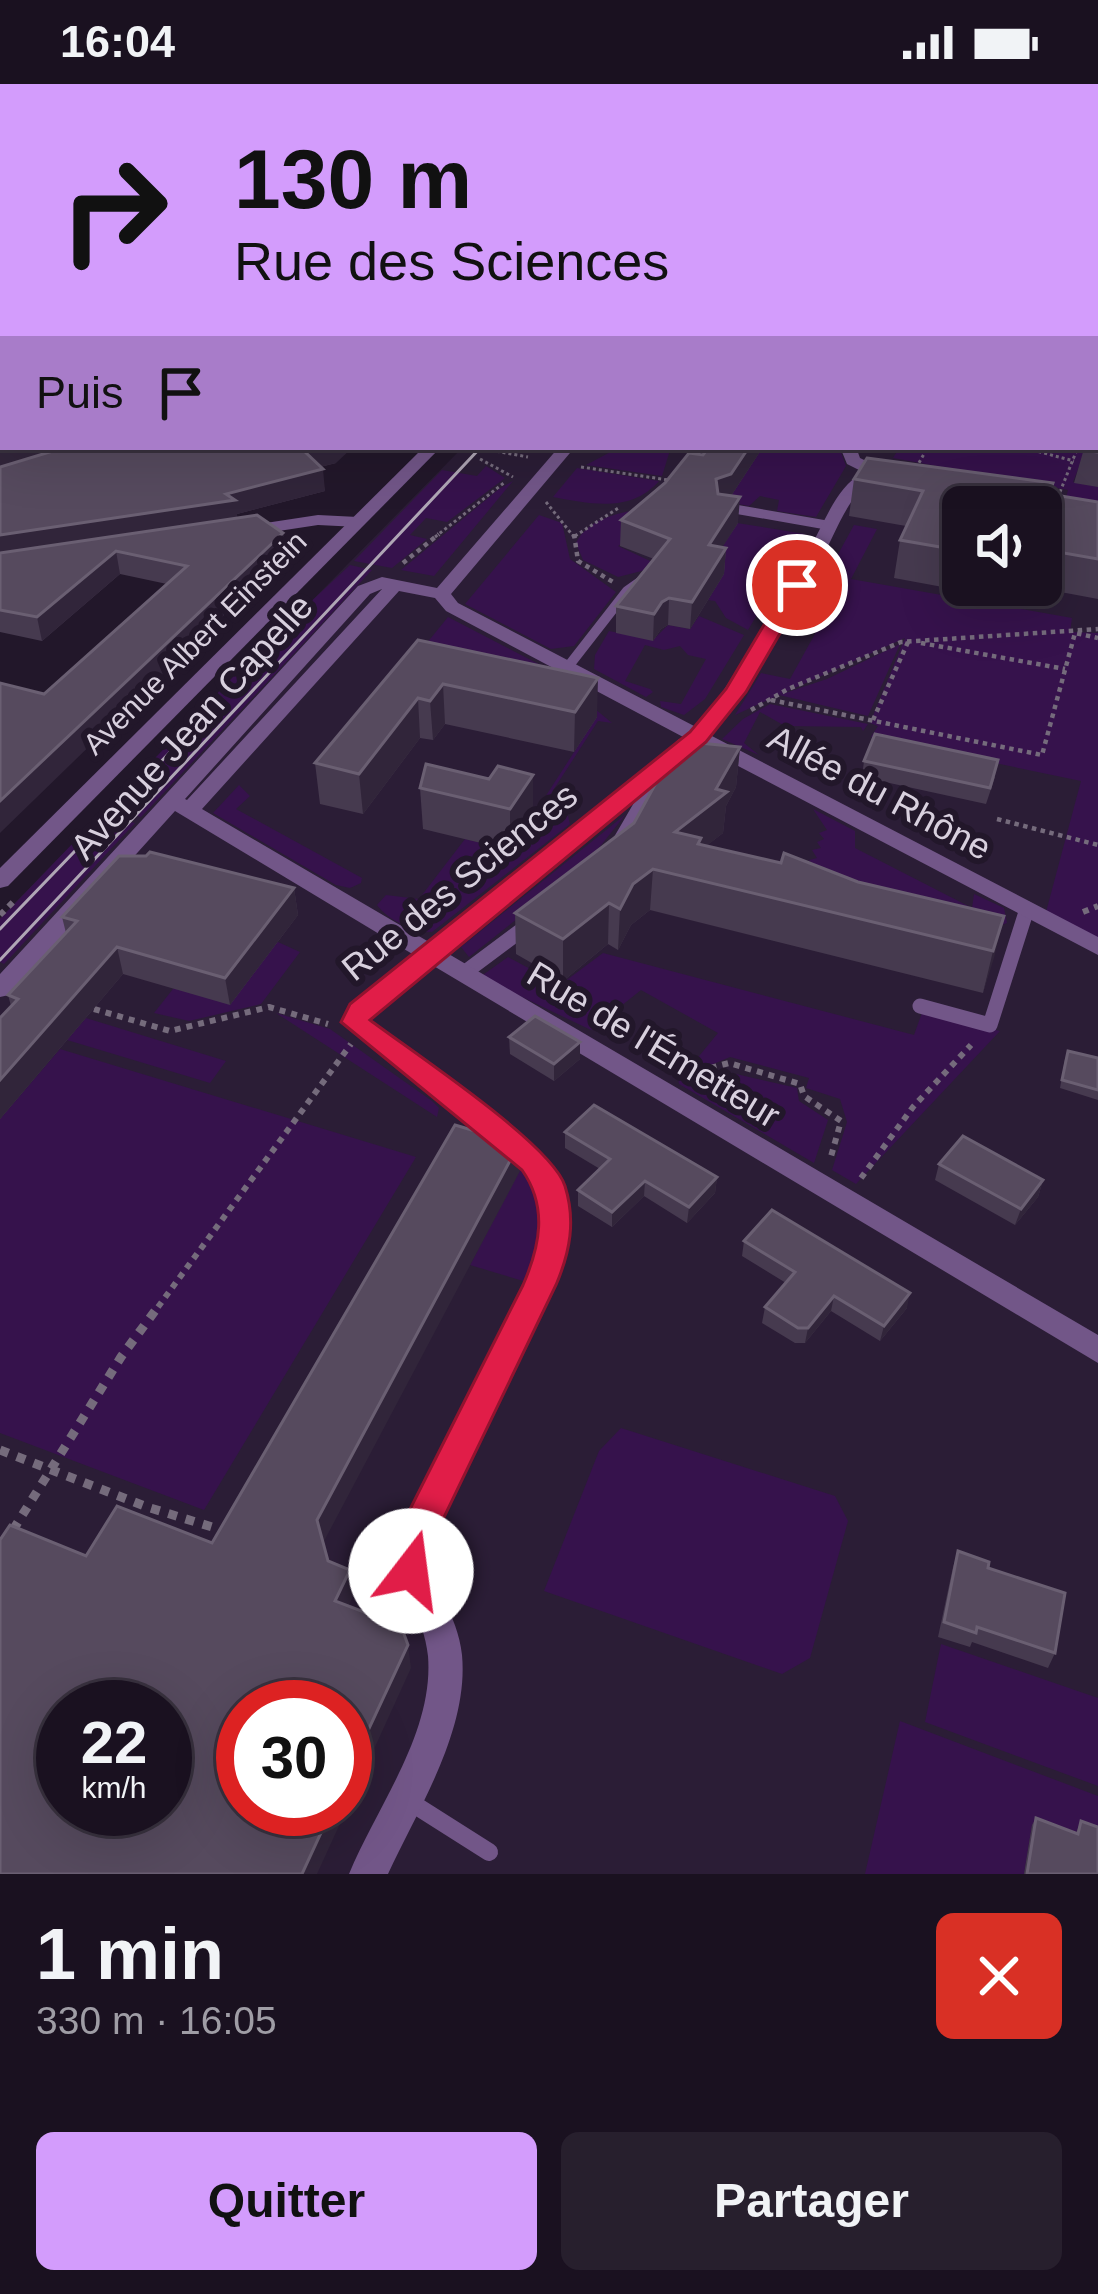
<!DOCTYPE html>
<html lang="fr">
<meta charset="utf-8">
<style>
:root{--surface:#1a1120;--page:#271f2d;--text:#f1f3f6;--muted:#9f9da5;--line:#38313e;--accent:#d39cfc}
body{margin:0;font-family:Helvetica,sans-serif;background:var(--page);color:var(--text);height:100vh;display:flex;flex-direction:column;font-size:45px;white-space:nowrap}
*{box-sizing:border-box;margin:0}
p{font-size:39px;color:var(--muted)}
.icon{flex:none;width:66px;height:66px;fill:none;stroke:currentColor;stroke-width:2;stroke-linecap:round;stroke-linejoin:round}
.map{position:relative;height:1790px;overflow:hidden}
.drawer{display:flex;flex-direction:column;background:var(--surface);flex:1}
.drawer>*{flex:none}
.top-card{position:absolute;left:0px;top:0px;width:1098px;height:366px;box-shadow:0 12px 48px #0002,0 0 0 3px var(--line);background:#d39cfc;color:#111;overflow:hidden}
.controls{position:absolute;left:942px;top:402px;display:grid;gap:24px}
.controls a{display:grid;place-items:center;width:120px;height:120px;border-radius:18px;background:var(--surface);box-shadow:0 12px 48px #0002,0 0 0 3px var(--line);font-size:60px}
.speed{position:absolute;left:36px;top:1596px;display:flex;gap:24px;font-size:60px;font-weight:700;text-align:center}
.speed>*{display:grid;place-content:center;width:156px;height:156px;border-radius:50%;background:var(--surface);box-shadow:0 12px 48px #0002,0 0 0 3px var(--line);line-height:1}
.speed small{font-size:30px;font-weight:400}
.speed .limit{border:18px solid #d22;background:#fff;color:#111}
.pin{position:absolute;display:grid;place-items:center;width:102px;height:102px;color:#fff;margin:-51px;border:6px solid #fff;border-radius:50%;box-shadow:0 3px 12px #0007}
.me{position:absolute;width:132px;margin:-66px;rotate:15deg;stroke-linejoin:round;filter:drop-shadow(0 0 9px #0008)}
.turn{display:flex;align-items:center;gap:42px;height:252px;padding:0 36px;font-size:54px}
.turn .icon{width:156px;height:156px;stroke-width:2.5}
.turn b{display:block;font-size:84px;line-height:102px}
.then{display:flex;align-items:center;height:114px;padding:0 36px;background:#0003;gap:24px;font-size:45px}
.round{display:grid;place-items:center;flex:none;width:126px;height:126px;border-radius:18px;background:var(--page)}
.headline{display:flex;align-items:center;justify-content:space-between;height:204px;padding:0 36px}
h1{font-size:72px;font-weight:700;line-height:90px}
.action{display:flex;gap:24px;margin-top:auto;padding:24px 36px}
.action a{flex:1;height:138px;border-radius:18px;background:var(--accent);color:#111;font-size:48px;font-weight:700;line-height:138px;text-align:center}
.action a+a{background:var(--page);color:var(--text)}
.status{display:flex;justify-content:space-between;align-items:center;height:84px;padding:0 60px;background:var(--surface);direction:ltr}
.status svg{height:33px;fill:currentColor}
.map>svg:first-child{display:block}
</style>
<div class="status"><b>16:04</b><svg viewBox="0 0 49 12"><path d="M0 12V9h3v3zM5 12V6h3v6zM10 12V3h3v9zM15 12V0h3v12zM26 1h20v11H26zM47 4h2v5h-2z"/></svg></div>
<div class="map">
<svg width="1098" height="1790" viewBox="0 0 1098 1790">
<rect width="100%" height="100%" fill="#22172a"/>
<path fill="#2b1d36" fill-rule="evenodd" d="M308,0h790v1790h-1098v-956l463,-471h632v-360h-791zM963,423h78v78h-78zM63,1623h102v102h-102zM243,1623h102v102h-102z"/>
<g fill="#36124c">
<polygon points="620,363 671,363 662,392 586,381"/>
<polygon points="763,363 839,363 846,382 816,433 777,427 779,416 760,412 749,422 727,418"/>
<polygon points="900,363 1087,363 1073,398 1098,403 1098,423 1065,418 1068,406 893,374"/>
<polygon points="486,382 505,394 447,438 426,434 410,451 427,455 392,484 354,477 442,386 477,392"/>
<path d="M577,384l82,13c-28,32 -68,23 -106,16z"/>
<polygon points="513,397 434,492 401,486 499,405"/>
<path d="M640,425l-11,30 -11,7 43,20 -43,11 -35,-17 -7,-17c12,-24 39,-29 64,-34z"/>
<polygon points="539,431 562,439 570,475 616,508 574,562 551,565 465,520"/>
<polygon points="737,439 805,450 748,546 726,534 715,517 708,516 723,491 706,489"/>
<polygon points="854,441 877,445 851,495 1072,534 1070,548 1098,549 1098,855 1046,828 1081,697 871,653 878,642 870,639 905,554 735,631 761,589 790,595 837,510 819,505"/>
<polygon points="350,481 372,486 141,733 107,724 257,568"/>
<polygon points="699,532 744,551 705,615 684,631 661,623 660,617 681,620 706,575 688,571 680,562 664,566 645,561 625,597 650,605 653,608 646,613 594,585 595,571 609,547 653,556 668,541 690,545"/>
<polygon points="448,533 579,601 378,619"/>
<polygon points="900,560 868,632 779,611 827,595"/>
<path d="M583,615l29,24 -14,-2 -57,88 27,7 2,8 -138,108c-19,0 -44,-12 -55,-27l9,-10 33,4 46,-60 46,11 85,-132z"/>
<polygon points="770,620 868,640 863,647 861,643 785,642 760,628 744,659 759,671 722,655 743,635"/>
<polygon points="239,701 250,712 236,725 362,794 361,799 350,804 336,801 213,729"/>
<polygon points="813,725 855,747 855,764 972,824 974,810 1004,824 1007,839 994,844 823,791 809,776 817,774 812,766 821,764 817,758 824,755 819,749 827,746"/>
<polygon points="626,730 586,780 469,873 461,863"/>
<polygon points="100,731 135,739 4,880 0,878 0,835"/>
<polygon points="278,858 300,868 261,920 189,937 154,929 173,905"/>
<polygon points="603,869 914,951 923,926 1000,947 856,1100 832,1086 847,1038 840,1015 806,1004 809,994 730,973 711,981 695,977 718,949 641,906 591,946 480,893 508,873 560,901"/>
<polygon points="276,929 330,945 432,1017 439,1024 437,1033"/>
<polygon points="86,934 226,977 210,999 67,956"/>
<polygon points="60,965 416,1073 204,1426 0,1349 0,1035"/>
<polygon points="693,980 797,1004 799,1017 828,1036 814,1079 679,1000 678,994"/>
<path d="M518,1079c34,42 27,73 5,118l-53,-16 49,-94z"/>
<polygon points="621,1344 835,1412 848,1437 810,1574 782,1590 544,1507 599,1367"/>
<polygon points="941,1560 1098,1614 1098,1702 925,1638"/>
<polygon points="900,1637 1098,1712 1098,1752 1074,1757 1032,1741 1024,1790 865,1790"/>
</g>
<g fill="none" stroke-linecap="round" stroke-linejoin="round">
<g stroke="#756b7c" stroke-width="3" stroke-dasharray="3 3" stroke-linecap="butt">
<polyline points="567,3 571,0"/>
<polyline points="1095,262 1098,254"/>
<polyline points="473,363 528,373"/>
<polyline points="1021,363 1074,377"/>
<polyline points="480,375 513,393"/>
<polyline points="581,383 675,397"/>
<polyline points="916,384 928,363"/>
<polyline points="1060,408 1078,363"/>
<polyline points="546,418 574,453"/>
<polyline points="575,452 620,423"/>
<polyline points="435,453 505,398"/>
</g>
<g stroke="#756b7c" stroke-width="4.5" stroke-dasharray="4.5 4.5" stroke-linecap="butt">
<polyline points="574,450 578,477 613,498"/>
<polyline points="403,479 439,450"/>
<polyline points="921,559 1065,585"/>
<polyline points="771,616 1042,671 1075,549 1098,554"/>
<polyline points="751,626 788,605 901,558 1098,545"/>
<polyline points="873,636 908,558"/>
<polyline points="997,735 1098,761"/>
</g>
<g stroke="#756b7c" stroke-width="6" stroke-dasharray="6 6" stroke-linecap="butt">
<polyline points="1083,828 1098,822"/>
<polyline points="0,831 14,817"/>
<polyline points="94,925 170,947 269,923 328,940"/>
<polyline points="679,987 689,978 710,984 729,979 800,1000 804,1012 841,1037 830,1076"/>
<polyline points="861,1094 913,1023 971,961"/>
<polyline points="158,1223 351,960"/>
</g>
<g stroke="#756b7c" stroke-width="9" stroke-dasharray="9 9" stroke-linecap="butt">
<polyline points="0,1366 147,1423 222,1446"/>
<polyline points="13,1446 121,1273 160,1220"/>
</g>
<polyline stroke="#725688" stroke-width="9" points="723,423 832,442"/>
<g stroke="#725688" stroke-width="10">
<polyline points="567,584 627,507 644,495"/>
<polyline points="614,763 657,689"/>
</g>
<g stroke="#725688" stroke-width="15">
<polyline points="464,889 527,842"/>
<polyline points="920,922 990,941 1027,825"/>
</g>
<polyline stroke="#725688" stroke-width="18" points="407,1716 489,1768"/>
<g fill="#725688" fill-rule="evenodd">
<polygon points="1095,42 1098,43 1098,49 1095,48"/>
<polygon points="1098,80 1098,93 1095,94 1095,81"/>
</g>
<g fill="#725688" fill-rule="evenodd">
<polygon points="818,0 829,0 816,3"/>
<path d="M559,363h16l-124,147 7,9 238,124c43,-53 75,-113 110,-172 18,-29 27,-65 57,-83l-16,-8 -7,-17h16l4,11 29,14v6h-13c-30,18 -39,54 -56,83 -34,60 -66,120 -110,174l388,202v18l-398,-209 -253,207 651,382v28l-666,-398 -64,55 174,134 24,52 1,31 -13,48 -124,255c0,48 28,73 32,115 7,75 -44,154 -74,219h-39c28,-68 85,-141 79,-218 -4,-43 -32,-68 -30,-117l134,-271 8,-46 -5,-31 -11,-23 -181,-146 8,-17 63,-50 -239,-144 -166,184 -9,2v-23l358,-388 24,-9 55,11zM382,505l-195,211 -2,-1 185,-205zM399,507l36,7 11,13 239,127 -256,204 -227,-133z"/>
<polygon points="318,431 358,433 366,438 358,443 318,441 246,452 237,447 246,442"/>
</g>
<g fill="#725688" fill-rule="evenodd">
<polygon points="280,0 291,0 294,3 283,3"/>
<polygon points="424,363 441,363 8,802 0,804 0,784"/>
</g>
<g stroke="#afa6b5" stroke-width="3">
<polyline points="0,845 175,663"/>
<polyline points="0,876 481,363"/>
</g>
</g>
<g fill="#463a4f">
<polygon points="0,0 3,3 3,363 336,379 320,383 325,407 237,430 237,434 283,449 285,472 44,610 167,500 120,490 42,557 0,548"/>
<polygon points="1098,282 1098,403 1074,399 1095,327 1095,290"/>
<polygon points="709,363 763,363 731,412 738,439 722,463 726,464 724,490 690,545 668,541 661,545 653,557 616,549 616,522 654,475 620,462 621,436 703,371"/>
<polygon points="854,395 1053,399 1050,410 1098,418 1098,515 1023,501 1041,501 1041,423 963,423 963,501 989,501 986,511 894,494 900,456 906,442 849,432"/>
<polygon points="418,556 597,633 574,668 445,640 433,656 420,654 363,730 320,720 315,679"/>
<polygon points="740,663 736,703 726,722 723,749 706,762 1004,832 983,909 650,826 631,841 618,866 608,860 563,897 516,870 515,829"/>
<polygon points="864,677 995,693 986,720 862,693"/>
<polygon points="533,691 533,731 510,766 423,745 420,704"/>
<polygon points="294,804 298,831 230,921 123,890 0,1035 0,934 11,922 8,911 66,849 62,833"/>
<polygon points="509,953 580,958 580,975 554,997 510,970"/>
<polygon points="1098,974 1098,1016 1060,1004 1065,975"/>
<polygon points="565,1048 717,1093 715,1109 687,1139 644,1112 612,1143 578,1122 578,1106 600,1085 565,1064"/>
<polygon points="939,1080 1043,1096 1038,1113 1015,1141 935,1096"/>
<polygon points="744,1157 907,1224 880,1257 831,1227 805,1259 795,1259 762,1239 765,1223 786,1199 742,1172"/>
<polygon points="958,1467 988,1484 1055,1569 1048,1584 972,1558 970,1563 938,1553 953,1483"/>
<polygon points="1036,1734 1076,1749 1081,1737 1098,1790 1024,1790 1032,1741"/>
</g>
<g fill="#31253a">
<polygon points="6,363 69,363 0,389 0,365"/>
<polygon points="310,363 353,363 336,379 304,387 302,365"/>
<polygon points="749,363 763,363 729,415 714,420 716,395"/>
<polygon points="323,385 325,407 237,430 238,438 0,475 0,451 226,410"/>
<polygon points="740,413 738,439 707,487 709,461"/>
<polygon points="283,449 285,472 0,749 0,717"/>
<polygon points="726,464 724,490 690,545 692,518"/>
<polygon points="116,467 120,490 42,557 37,533"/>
<polygon points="669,514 668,541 661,545 653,557 654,530 662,518"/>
<polygon points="598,594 597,633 574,668 575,628"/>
<polygon points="443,600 445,640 433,656 430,617"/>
<polygon points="418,614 420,654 363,730 359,690"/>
<polygon points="740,663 736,703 726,722 723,749 700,767 675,748 716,705"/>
<polygon points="533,691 533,731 510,766 510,725"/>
<polygon points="653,785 650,826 631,841 618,866 620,825 633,800"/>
<polygon points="294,804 298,831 230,921 225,894"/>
<polygon points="609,819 608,860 563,897 563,855"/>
<polygon points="1004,832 994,874 983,909 993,867"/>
<polygon points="117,863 123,890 0,1035 0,996"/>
<polygon points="580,958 580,975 554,997 554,980"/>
<polygon points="519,1060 520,1087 322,1461 317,1436"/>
<polygon points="717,1093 715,1109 687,1139 689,1123"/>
<polygon points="1043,1096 1038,1113 1015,1141 1021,1125"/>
<polygon points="645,1097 644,1112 612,1143 612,1128"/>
<polygon points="910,1209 907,1224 880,1257 884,1242"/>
<polygon points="834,1212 831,1227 805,1259 808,1244"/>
<polygon points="350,1486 354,1510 340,1541 335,1517"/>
<polygon points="408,1561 411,1584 317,1790 302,1790 332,1725 345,1725 345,1696"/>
</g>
<g fill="#564a5e" stroke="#6a5f72" stroke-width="3" fill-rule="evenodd">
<polygon points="0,0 261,0 280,3 3,3 3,110 0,111"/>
<polygon points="340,0 539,0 565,3 334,3"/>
<polygon points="630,0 742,0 739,3 626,3"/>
<polygon points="845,0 1098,0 1098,19 1095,25 1095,3 843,3"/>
<polygon points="0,112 3,113 3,363 6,363 0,365 0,239 2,225 0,225"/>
<polygon points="1098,320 1098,368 1082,366 1083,363 1095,363 1095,329"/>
<polygon points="66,363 310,363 302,365 323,385 226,410 235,416 0,451 0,383"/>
<polygon points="709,363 749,363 731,390 716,395 718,410 740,413 709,461 726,464 692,518 669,514 662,518 654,530 616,522 670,455 621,436 665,399 689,369 703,371"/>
<polygon points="867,374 1053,399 1049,410 1098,418 1098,475 1041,465 1041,423 963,423 963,467 900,456 923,407 854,395"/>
<polygon points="257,431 283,449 0,717 0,599 44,610 187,482 116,467 37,533 0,526 0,469"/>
<polygon points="418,556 598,594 575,628 443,600 430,617 418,614 359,690 315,679"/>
<polygon points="875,650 998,676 990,704 864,677"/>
<polygon points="679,657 740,663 716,705 727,708 675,748 701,754 698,760 781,779 784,769 858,798 1004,832 993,867 653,785 633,800 620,825 609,819 563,855 515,829 634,739"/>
<polygon points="426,680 489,695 498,682 533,691 510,725 420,704"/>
<polygon points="150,768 294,804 225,894 117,863 0,996 0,934 18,915 8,911 77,837 62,833 119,772 146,772"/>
<polygon points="535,932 580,958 554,980 509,953"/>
<polygon points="1068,967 1098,974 1098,1006 1062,996"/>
<polygon points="594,1021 717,1093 689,1123 645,1097 612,1128 578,1106 610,1075 565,1048"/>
<path d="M455,1041l64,19 -202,376 11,41 22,9 -15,31 66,25 7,19 -63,135v-73h-102v102h89l-30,65h-302v-334l10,-15 76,31 31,-50 95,37zM63,1623h102v102h-102z"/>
<polygon points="963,1052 1043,1096 1021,1125 939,1080"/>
<polygon points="772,1126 910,1209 884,1242 834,1212 808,1244 798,1244 765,1223 795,1188 744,1157"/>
<polygon points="958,1467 989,1478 988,1484 1065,1509 1055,1569 977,1543 976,1549 944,1538"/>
<polygon points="1036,1734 1078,1750 1081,1737 1098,1743 1098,1790 1027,1790"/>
</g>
<path fill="#e11d48" stroke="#92132f" stroke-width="3" d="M790,497l18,4 -62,107 -40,50 -336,278c41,31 182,124 195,166 11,35 5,66 -9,99l-123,255 -8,44 -14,5 -13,-5 -6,-13 3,-32 128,-254c17,-39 25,-78 -1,-115l-181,-148 9,-18 340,-272 36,-43z"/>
<g text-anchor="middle" stroke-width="12" stroke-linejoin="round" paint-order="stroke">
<g font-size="30" fill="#d8d0de" stroke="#22172a">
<text transform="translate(195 559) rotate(-45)" y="10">Avenue Albert Einstein</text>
</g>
<g font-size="36" fill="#d8d0de" stroke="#22172a">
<text transform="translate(191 642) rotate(-48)" y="13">Avenue Jean Capelle</text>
<text transform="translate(880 708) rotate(28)" y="13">Allée du Rhône</text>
<text transform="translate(459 797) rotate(-39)" y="13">Rue des Sciences</text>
<text transform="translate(654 960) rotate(31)" y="13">Rue de l'Émetteur</text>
</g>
</g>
</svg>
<div class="controls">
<a><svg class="icon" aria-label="sound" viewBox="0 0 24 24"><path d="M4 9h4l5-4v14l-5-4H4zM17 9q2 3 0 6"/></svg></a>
</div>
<div class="speed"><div>22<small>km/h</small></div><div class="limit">30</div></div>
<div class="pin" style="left:797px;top:501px;background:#d93025"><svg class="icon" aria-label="arrive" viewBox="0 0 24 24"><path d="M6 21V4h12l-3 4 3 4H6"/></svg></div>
<svg class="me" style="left:411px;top:1487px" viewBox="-20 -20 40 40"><circle r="19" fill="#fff"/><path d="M0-13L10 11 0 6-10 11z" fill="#e11d48"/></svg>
<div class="top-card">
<div class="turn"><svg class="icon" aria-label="right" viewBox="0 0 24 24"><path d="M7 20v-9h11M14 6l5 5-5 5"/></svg><div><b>130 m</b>Rue des Sciences</div></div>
<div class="then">Puis<svg class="icon" aria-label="arrive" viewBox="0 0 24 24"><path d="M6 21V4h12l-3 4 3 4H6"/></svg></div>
</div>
</div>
<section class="drawer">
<div class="headline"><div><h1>1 min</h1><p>330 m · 16:05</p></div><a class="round" style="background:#d93025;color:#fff"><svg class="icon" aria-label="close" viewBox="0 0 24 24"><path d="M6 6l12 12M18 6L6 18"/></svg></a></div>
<div class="action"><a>Quitter</a><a>Partager</a></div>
</section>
